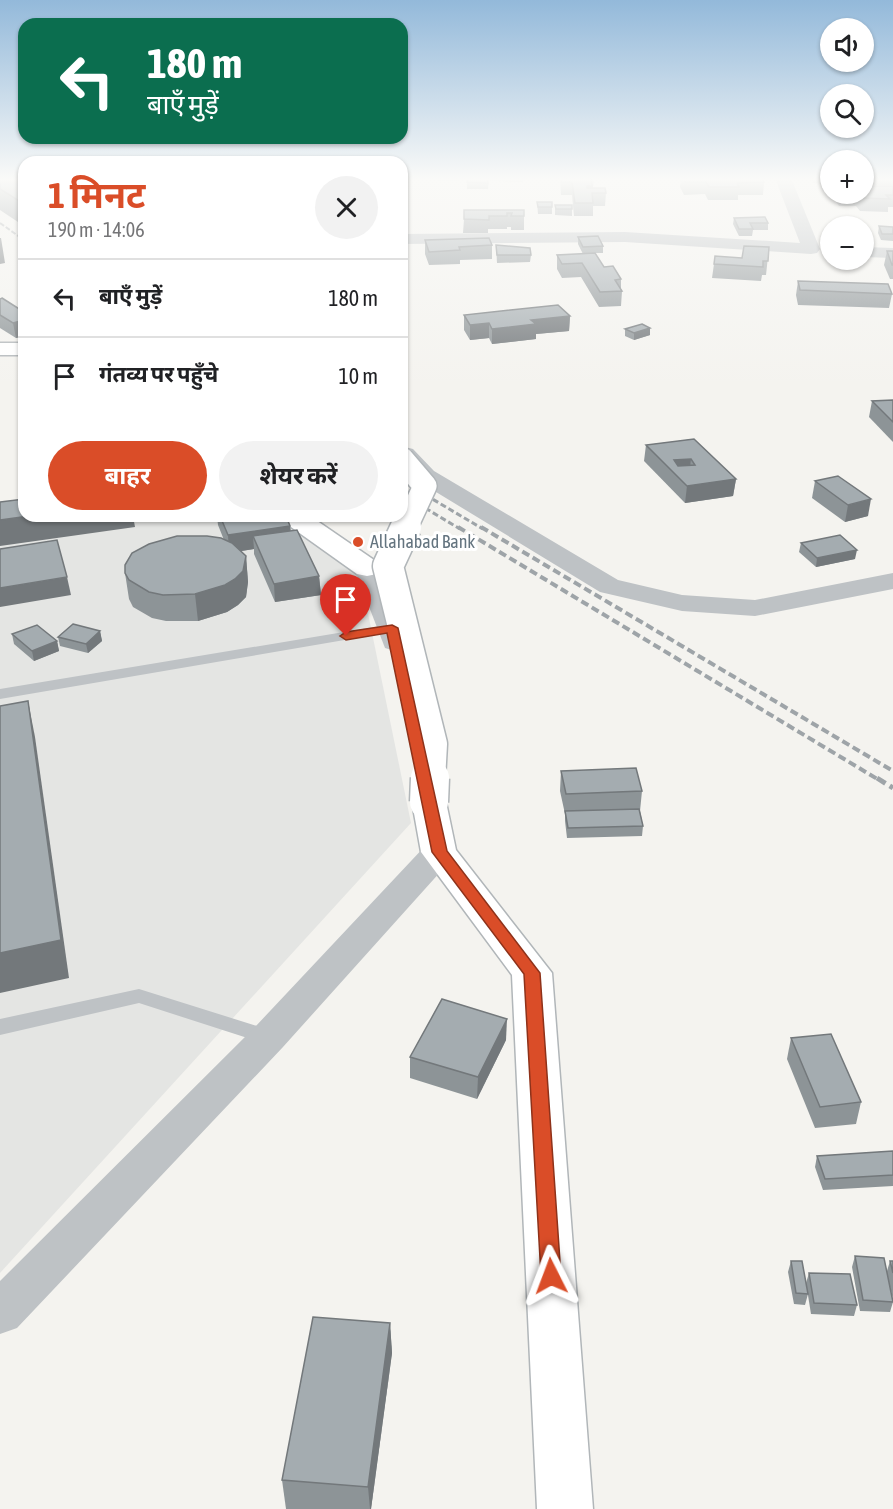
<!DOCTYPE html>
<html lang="hi">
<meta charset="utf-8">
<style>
:root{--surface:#fff;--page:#f2f2f2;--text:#202124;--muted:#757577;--line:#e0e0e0;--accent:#da4d28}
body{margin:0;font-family:"Asap Condensed","Noto Sans Devanagari",sans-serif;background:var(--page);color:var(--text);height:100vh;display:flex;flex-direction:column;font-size:22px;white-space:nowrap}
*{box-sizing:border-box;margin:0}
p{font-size:20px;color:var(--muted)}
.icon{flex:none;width:33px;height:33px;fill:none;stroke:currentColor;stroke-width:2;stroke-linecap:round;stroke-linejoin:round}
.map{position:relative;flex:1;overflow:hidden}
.side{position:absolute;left:18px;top:156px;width:390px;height:366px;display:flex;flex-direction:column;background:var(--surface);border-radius:18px;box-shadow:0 2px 4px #0004}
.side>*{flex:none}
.guide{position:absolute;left:18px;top:18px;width:390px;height:126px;border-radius:18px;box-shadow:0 2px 4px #0004;background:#0b6e4f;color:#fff;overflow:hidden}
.tools{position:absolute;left:820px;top:18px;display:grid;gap:12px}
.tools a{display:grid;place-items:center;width:54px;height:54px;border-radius:50%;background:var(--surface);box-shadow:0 2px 4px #0004;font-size:30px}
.pin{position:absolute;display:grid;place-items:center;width:51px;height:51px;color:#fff;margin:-62px -26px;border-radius:50% 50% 50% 0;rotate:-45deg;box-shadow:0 0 6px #0007}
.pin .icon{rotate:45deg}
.me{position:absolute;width:66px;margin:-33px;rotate:357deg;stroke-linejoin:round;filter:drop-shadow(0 0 4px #0008)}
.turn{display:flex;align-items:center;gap:21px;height:126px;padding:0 30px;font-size:27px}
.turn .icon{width:78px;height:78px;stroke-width:2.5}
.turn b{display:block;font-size:42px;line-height:51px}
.round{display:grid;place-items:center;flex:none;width:63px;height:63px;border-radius:32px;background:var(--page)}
.overview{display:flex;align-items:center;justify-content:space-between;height:102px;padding:0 30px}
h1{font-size:36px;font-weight:700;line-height:45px;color:var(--accent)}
.primary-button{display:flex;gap:12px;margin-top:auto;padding:12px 30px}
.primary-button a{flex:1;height:69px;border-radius:36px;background:var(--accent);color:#fff;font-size:24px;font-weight:700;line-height:69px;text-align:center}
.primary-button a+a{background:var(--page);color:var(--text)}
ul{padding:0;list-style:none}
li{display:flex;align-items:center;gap:18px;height:78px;padding:0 30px;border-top:2px solid var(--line)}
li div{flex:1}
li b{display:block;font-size:22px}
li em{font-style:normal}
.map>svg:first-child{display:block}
</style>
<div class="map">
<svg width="893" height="1509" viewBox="0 0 893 1509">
<rect width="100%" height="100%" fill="#f4f3ef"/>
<polygon fill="#e4e5e3" points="34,516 310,516 355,550 411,823 0,1273 0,521"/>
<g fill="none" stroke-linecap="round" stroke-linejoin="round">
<g stroke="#b1b6b9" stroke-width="3">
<g id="secondary">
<rect x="0" y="343" width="24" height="12"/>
<polygon points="280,516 310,516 377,562 381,568 377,574 367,576 357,574 284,522"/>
<polygon points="429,791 441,794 446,802 456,850 552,973 593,1509 537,1509 512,975 421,852 412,802 417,794"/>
</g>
</g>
<g fill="#bec2c5" fill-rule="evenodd">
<polygon points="392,624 397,625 399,628 397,631 0,699 0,689"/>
<polygon points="139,989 276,1032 279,1037 276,1042 269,1045 139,1003 0,1035 0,1019"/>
</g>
<g fill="#bec2c5" fill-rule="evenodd">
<polygon points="775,178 791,178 820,249 817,253 811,254 625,242 402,244 402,234 625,232 800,243"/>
<polygon points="864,247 893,248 893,258 864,257"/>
<polygon points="405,447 413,449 434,471 618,580 682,595 755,600 893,573 893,589 755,616 682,611 600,592 418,481 402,464 402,448"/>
<polygon points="367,560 376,562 380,568 406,628 409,642 405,648 395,651 385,648 354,568 358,562"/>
<polygon points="439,841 451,844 456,852 451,860 283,1047 17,1328 0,1334 0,1281 255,1027 427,844"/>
</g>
<use href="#secondary" fill="#fff" fill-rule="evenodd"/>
<polyline stroke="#9ea4a8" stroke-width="2" stroke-dasharray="5 2" stroke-linecap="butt" points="0,223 24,240"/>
<g stroke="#9ea4a8" stroke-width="3" stroke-dasharray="6 3" stroke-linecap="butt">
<polyline points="402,481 483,529"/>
<polyline points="402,494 460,529"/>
</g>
<g stroke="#9ea4a8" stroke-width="4" stroke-dasharray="8 4" stroke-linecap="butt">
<polyline points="458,527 879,780"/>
<polyline points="481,527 893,771"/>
</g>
<polyline stroke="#9ea4a8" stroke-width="5" stroke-dasharray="10 5" stroke-linecap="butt" points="877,778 893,788"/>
<g stroke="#b1b6b9" stroke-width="26" stroke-linecap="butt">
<polyline id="secondary-bridge-far2" points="402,459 425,486 405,529"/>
</g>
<g stroke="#b1b6b9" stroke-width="33" stroke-linecap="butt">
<polyline id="secondary-bridge-far1" points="406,527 388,566 432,744 430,780"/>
</g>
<g stroke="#b1b6b9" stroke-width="41" stroke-linecap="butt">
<polyline id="secondary-bridge" points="429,802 430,778"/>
</g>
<use href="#secondary-bridge-far2" stroke="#fff" stroke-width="23"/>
<use href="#secondary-bridge-far1" stroke="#fff" stroke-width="30"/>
<use href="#secondary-bridge" stroke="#fff" stroke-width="38"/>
</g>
<g fill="#8d9497">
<polygon points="0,178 24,178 24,226 0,210"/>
<rect x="438" y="178" width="20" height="3"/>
<polygon points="489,178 488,189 467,189 467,182"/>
<polygon points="492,178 523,178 523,182 492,181"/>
<polygon points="560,178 594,178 593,188 606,193 605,206 593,206 593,216 574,216 572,195 561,195"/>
<polygon points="681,178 762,178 764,182 763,195 738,195 738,200 708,200 705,194 684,195 680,187"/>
<polygon points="812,178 831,178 831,184 813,183"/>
<rect x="864" y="178" width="29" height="7"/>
<polygon points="893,186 893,207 888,207 888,212 860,211 856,206 839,206 834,199 835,194 864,194"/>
<polygon points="537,202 552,207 552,214 538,214"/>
<polygon points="555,205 572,209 572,216 555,215"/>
<polygon points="524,210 524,230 511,230 511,227 507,227 507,229 488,229 488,233 463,233 464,219"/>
<polygon points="734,218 768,223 768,230 753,230 752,236 739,236 733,224"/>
<polygon points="879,226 893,227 893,241 881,240 878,233"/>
<polygon points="578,237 603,246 603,253 595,253 604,267 621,279 621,289 622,291 621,306 599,307 581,277 562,278 557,269 557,255 583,254 578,244"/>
<polygon points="425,240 492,245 492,259 460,260 460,264 429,265 425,254"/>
<polygon points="496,245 531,255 530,262 497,263"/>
<polygon points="769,247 766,275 762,275 761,281 712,278 714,264 742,258"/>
<polygon points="887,251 893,251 893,279 890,279 884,265"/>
<polygon points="798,281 892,294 889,308 798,305 796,295"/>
<polygon points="0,299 24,312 24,336 16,338 0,328"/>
<polygon points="464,315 570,316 569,331 536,334 536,339 492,344 489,338 470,340 464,330"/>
<polygon points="625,329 650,335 634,340 625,336"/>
<polygon points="893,400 893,442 869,417 872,401"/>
<polygon points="694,439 736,479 733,496 685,503 644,461 646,445"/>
<polygon points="815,481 868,516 845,522 812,498"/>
<polygon points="217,516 286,516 290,526 291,531 319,576 321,595 275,602 254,554 254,549 241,551 246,556 248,582 246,597 238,605 227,612 198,621 166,621 152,618 133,607 129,599 125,573 224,540 218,525"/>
<polygon points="801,543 855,559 816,567 799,552"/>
<polygon points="100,631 102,641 88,653 60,646 58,637"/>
<polygon points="12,634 57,641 59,651 34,661 14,644"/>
<polygon points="561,771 642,791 640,811 643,826 642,836 567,838 565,821 565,814 560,791"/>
<polygon points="791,1038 861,1102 856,1124 815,1128 787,1059"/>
<polygon points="506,1040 477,1099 410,1078 410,1057"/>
<polygon points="893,1151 893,1186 823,1190 815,1167 817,1156"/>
<polygon points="855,1256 887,1271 890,1261 893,1261 893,1299 888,1279 893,1302 890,1312 860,1311 852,1267"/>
<polygon points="791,1261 808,1294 805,1305 794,1304 788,1272"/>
<polygon points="809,1273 857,1305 854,1316 811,1314 806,1283"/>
<polygon points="390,1323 392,1353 371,1509 286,1509 282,1480"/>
</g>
<g fill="#73787b">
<polygon points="0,238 1,238 5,263 0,264"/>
<polygon points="570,316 569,331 536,334 536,339 492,344 492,329 531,320"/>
<polygon points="24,320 24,336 16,338 13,323"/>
<polygon points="489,323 489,338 470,340 470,325"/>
<polygon points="650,328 650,335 634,340 634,333"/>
<polygon points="691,459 689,476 678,477 674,460"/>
<polygon points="736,479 733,496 685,503 687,486"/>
<polygon points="871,499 868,516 845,522 848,505"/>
<polygon points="29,516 133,516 135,527 0,546 0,520"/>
<polygon points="290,526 291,543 253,536 254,549 229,553 228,535"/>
<polygon points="857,550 855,559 816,567 817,558"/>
<polygon points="246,556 248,582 246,597 238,605 227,612 198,621 195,594"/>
<polygon points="319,576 321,595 275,602 274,584"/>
<polygon points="67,577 71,595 0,607 0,588"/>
<polygon points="100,631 102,641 88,653 86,644"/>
<polygon points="57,641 59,651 34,661 32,651"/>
<polygon points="28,701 35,737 69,978 0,993 0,953"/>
<polygon points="507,1019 506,1040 477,1099 478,1077"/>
<polygon points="390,1323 392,1353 371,1509 370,1509 368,1487"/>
</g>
<g fill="#a4acb0" stroke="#73787b" stroke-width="1.5" fill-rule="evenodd">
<polygon points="0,178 17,178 24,182 24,204 0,189"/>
<polygon points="17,178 24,178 24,182"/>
<polygon points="467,178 488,178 488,183 467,182"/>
<polygon points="561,178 591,178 592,186 587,186 587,188 605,188 606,193 592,193 593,203 575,203 572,182 561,182"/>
<polygon points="683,178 762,178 764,182 737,183 739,187 709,187 706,182 685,182"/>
<polygon points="864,186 893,186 893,195 886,195 890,199 862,198 858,194 864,194"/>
<polygon points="537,202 552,202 552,207 538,207"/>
<polygon points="555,205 572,205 572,209 556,209"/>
<polygon points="464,210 524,210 524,216 511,216 512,213 507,213 507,216 489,216 489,220 464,219"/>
<polygon points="765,217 768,223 750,223 753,229 739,229 734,218"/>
<polygon points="879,226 893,227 893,234 882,234"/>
<polygon points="598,236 603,246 583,247 578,237"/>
<polygon points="489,238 492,245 459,247 460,250 429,252 425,240"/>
<polygon points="496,245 530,248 531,255 497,255"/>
<polygon points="744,246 769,247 768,261 763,261 763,267 714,264 715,256 742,258"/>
<polygon points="887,251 893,251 893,265 892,265"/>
<polygon points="595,253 604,267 613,266 621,279 615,280 622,291 600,292 582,263 562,264 557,255"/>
<polygon points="798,281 888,284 892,294 800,290"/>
<polygon points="2,298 24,312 24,320 13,323 0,315 0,299"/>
<polygon points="558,305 570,316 531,320 536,324 492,329 489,323 470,325 464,315"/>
<polygon points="642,324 650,328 634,333 625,329"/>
<polygon points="893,400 893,422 872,401"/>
<path d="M694,439l42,40 -49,7 -41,-41zM691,459l4,6 -17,1 -4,-6z"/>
<polygon points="838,476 871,499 848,505 815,481"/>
<polygon points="24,499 24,516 29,516 0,520 0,502"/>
<polygon points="220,516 286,516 290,526 228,535"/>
<polygon points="297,530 319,576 274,584 253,536"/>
<polygon points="840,535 857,550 817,558 801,543"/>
<polygon points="177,536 207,536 221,538 232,543 246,556 243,571 235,579 225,585 195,594 163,595 149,592 129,580 125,573 125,565 132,553 149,544"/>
<polygon points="57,540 67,577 0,588 0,549"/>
<polygon points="73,624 100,631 86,644 58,637"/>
<polygon points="37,625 57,641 32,651 12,634"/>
<polygon points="28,701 61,940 0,953 0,706"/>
<polygon points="636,768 642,791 566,794 561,771"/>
<polygon points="639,809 643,826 568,828 565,811"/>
<polygon points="442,999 507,1019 478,1077 410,1057"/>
<polygon points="831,1034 861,1102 820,1107 791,1038"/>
<polygon points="893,1151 893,1175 825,1179 817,1156"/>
<polygon points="855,1256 884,1258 893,1302 863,1300"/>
<polygon points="791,1261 802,1261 808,1294 796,1293"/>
<polygon points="890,1261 893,1261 893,1273"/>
<polygon points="809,1273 850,1274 857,1305 814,1303"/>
<polygon points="313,1317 390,1323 368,1487 282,1480"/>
</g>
<linearGradient id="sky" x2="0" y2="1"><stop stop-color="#93b9da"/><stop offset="0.46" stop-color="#fafaf8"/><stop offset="1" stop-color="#fafaf8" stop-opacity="0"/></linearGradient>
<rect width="893" height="389" fill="url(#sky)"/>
<polygon fill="#da4d28" stroke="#8e321a" stroke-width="1.5" points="392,625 398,628 447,851 540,973 561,1276 558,1282 551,1285 544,1282 541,1276 524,974 432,852 387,633 346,640 340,636 346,632"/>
<circle fill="#da4d28" stroke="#fff" stroke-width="2" cx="358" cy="542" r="6"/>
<g text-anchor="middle" stroke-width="6" stroke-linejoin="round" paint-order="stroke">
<g font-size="18" fill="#64747f" stroke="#fff" text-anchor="start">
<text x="370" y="548">Allahabad Bank</text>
</g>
</g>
</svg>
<div class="tools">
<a><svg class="icon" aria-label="sound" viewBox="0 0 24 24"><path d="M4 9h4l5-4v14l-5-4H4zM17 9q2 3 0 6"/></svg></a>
<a><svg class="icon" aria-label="search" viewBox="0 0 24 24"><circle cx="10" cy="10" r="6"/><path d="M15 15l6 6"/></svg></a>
<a>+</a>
<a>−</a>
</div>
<div class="pin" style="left:346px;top:636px;background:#d93025"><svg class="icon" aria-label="arrive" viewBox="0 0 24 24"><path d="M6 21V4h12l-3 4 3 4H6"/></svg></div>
<svg class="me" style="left:551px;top:1276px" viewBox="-20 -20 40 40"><path d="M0-17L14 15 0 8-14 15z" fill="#da4d28" stroke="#fff" stroke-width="4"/></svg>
<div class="guide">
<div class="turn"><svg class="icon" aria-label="left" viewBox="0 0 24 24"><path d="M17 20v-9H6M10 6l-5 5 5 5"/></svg><div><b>180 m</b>बाएँ मुड़ें</div></div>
</div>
<section class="side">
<div class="overview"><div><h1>1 मिनट</h1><p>190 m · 14:06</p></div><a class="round"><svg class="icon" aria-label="close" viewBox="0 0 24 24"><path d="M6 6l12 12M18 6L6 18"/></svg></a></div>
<ul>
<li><svg class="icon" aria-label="left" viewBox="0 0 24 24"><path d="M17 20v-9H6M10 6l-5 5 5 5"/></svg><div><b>बाएँ मुड़ें</b></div><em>180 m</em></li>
<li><svg class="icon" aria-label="arrive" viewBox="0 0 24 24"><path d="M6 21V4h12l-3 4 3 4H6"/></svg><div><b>गंतव्य पर पहुँचे</b></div><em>10 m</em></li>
</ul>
<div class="primary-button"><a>बाहर</a><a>शेयर करें</a></div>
</section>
</div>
